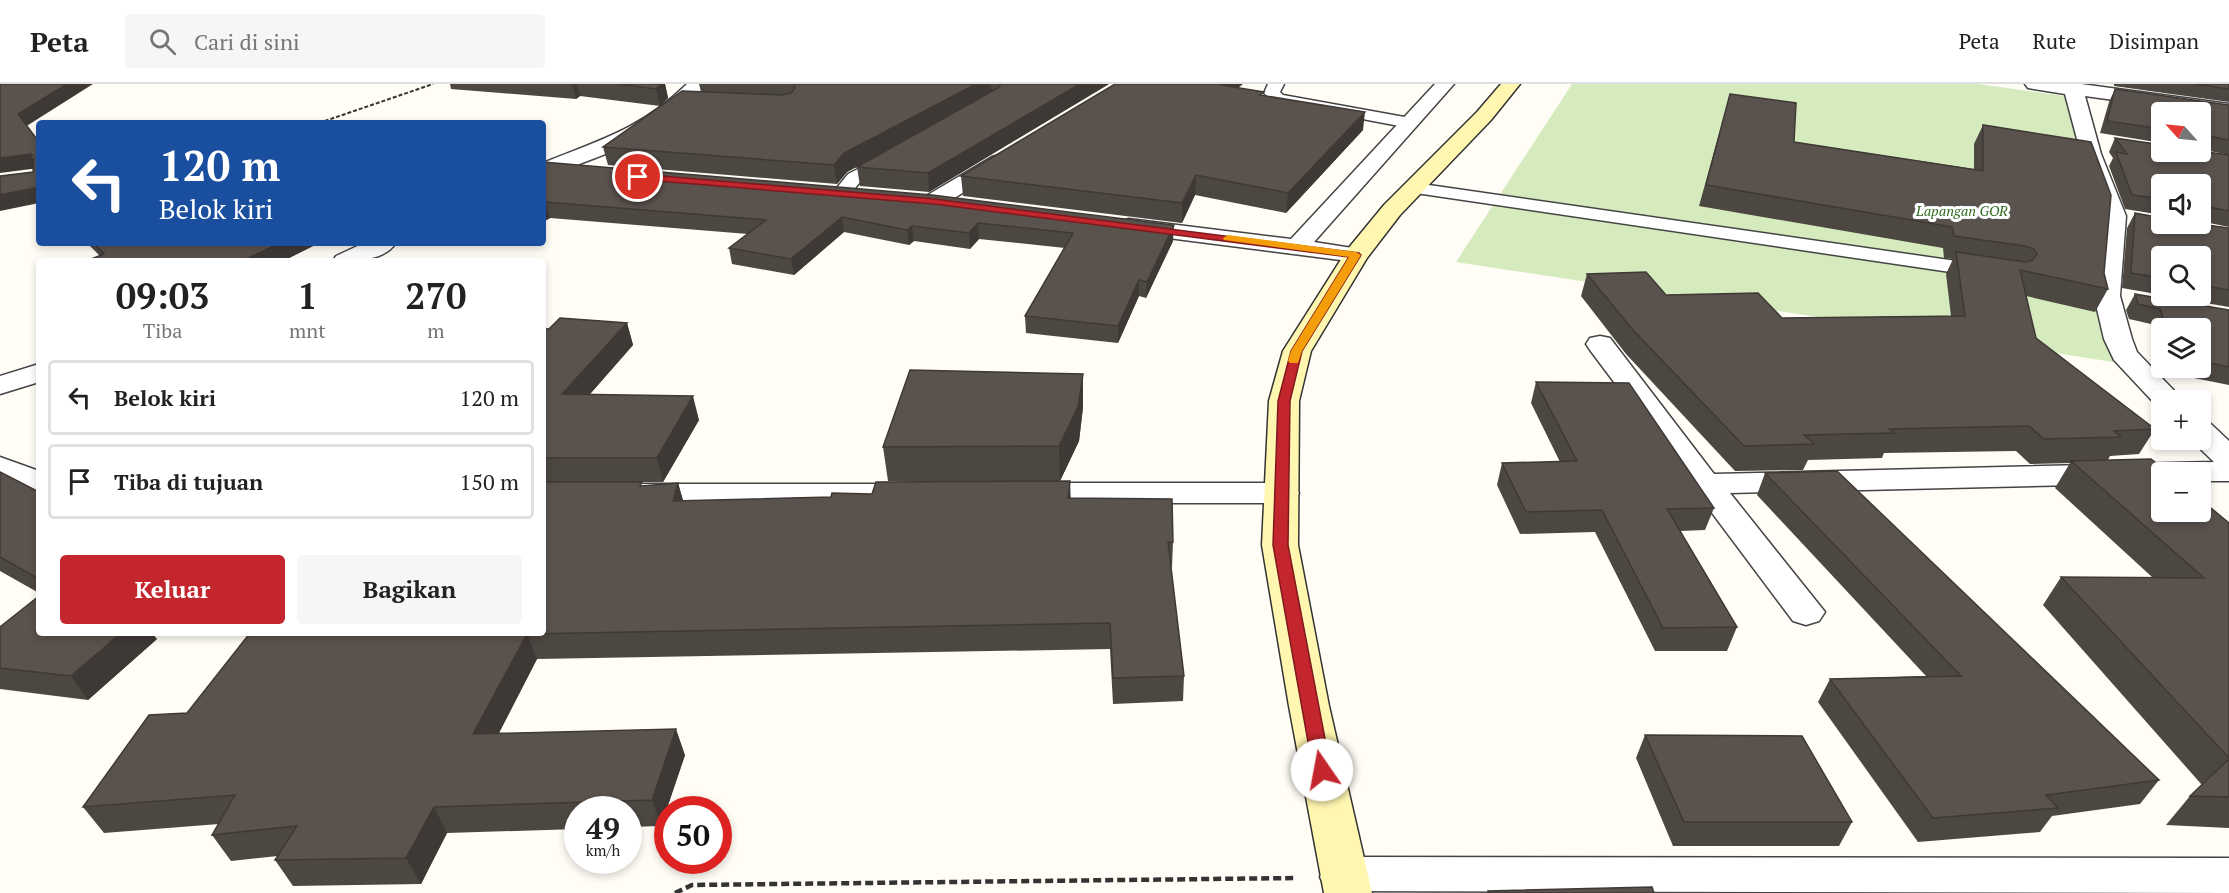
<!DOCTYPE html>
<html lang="id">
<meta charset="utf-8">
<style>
:root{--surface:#fff;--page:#f6f6f6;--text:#222;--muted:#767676;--line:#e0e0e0;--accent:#c4262e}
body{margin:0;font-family:"PT Serif",serif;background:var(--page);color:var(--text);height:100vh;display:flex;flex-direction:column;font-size:22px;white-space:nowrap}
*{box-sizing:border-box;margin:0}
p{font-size:20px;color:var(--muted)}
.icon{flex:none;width:33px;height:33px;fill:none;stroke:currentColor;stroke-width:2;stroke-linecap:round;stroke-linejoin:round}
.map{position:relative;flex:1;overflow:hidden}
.drawer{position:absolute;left:36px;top:174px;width:510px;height:378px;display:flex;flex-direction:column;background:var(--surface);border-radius:6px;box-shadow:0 3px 9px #0003}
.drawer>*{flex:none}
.top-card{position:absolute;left:36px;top:36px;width:510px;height:126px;border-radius:6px;box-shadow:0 3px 9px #0003;background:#1a4fa0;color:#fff;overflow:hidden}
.needle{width:39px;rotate:297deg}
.buttons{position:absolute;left:2151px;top:18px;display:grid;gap:12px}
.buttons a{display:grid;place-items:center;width:60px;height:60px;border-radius:6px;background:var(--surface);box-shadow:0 3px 9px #0003;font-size:30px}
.speed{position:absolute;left:564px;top:712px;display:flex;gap:12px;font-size:30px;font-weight:700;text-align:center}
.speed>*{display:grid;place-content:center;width:78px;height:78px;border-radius:50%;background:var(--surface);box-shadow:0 3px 9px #0003;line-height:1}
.speed small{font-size:15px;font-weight:400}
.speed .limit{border:9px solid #d22;background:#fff;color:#111}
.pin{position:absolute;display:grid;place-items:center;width:51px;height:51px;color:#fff;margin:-26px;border:3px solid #fff;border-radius:50%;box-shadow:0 2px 6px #0007}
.me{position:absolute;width:66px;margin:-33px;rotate:348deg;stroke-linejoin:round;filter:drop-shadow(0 0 4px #0008)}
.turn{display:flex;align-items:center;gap:21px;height:126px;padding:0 24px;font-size:27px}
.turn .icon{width:78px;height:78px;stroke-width:2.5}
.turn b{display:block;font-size:42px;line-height:51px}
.eta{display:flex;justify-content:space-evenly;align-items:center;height:102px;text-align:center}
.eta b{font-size:36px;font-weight:600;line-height:42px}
.cta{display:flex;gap:12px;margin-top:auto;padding:12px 24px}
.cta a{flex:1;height:69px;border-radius:6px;background:var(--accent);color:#fff;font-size:24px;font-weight:600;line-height:69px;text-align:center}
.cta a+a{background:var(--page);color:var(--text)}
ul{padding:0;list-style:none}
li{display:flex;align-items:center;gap:18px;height:75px;margin:0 12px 9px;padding:0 12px;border:3px solid var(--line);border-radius:6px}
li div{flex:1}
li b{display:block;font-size:22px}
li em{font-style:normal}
header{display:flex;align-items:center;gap:36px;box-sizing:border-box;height:84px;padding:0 30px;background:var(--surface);border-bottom:2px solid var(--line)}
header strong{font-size:28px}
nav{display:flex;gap:33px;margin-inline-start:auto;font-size:21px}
.search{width:420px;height:54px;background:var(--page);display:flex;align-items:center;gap:15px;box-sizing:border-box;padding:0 21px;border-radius:6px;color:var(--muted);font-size:22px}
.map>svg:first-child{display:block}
</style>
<header>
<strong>Peta</strong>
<div class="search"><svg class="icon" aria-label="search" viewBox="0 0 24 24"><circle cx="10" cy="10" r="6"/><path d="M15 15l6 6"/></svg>Cari di sini</div>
<nav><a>Peta</a><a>Rute</a><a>Disimpan</a></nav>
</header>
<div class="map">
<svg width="2229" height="809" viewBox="0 0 2229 809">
<rect width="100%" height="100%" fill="#fffdf5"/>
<polygon fill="#d5ebbd" points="1572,0 1978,0 2071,13 2120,279 1456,178"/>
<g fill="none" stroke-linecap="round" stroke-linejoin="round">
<g stroke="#444" stroke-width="3">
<g id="lane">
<polygon points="1268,0 1284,0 1280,8 1283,11 1410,34 1418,39 1410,44 1273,18 1264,9"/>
<polygon points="890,69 896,70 899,74 896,78 860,98 847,114 835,114 832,110 848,90"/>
<polygon points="1415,99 1984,181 1991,183 1994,187 1991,191 1984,193 1409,108 1406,104 1409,100"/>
</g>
</g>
<g stroke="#444" stroke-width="3">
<g id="street">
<path d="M687,0h19c-29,42 -78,62 -124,79 -13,5 -26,11 -39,14v-14c57,-23 98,-34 144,-79z"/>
<polygon points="1435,0 1454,0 1314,158 1365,166 1368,171 1365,176 1356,178 1129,149 1121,147 1117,142 1121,137 1129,135 1291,155"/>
<polygon points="2025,0 2081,0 2229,20 2229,32 2085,12 2101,70 2126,132 2120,212 2132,255 2137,268 2183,316 2162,316 2162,323 2157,322 2114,276 2104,255 2094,212 2102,132 2081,70 2065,10 2028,4"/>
<polygon points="999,71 1006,73 1010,77 1006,81 942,122 934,124 926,122 923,117 926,112 992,73"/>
<path d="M364,159h32c-13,19 -43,18 -63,18l3,-5z"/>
<polygon points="1600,252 1610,254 1714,390 2214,378 2191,356 2200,356 2200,338 2211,340 2229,357 2229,397 2200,397 2200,388 2162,388 2162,399 1730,409 1825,528 1819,537 1806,541 1793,537 1590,266 1586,260 1590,254"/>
<polygon points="39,280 39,298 0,310 0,292"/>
<polygon points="0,373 39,387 39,408 0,394"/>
<polygon points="1026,399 1282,399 1294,402 1299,409 1294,416 1282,419 1026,419 1014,416 1009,409 1014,402"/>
<polygon points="636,400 918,400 930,403 935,410 930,417 918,420 636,420 624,417 619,410 624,403"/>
<polygon points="1344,773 2229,774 2229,809 1327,807 1320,793 1327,779"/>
</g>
</g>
<g stroke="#333" stroke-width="3">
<polygon id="secondary" points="1501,0 1520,0 1491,36 1400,131 1367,174 1311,267 1299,317 1298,461 1329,622 1372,809 1324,809 1289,622 1262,461 1269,317 1283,267 1347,166 1384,121 1477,28"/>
</g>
<polyline stroke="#333" stroke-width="2" stroke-dasharray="4 2" stroke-linecap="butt" points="319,39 433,0"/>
<polyline stroke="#333" stroke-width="4.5" stroke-dasharray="8 4" stroke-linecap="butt" points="675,809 692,801 1296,794"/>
<use href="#lane" fill="#fff" fill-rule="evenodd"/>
<use href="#street" fill="#fff" fill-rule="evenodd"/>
<use href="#secondary" fill="#fff6b0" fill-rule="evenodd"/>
</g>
<g fill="#4d4742">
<polygon points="450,0 665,0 668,14 660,22 580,12 576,15 451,5"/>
<polygon points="699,0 1109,0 929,108 860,102 857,83 895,62 847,88 837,100 608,81 603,63 701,8"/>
<polygon points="2114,0 2229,0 2229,18 2114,2"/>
<polygon points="1238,4 1264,12 1363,46 1286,129 1195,111 1182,139 963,112 961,92"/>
<polygon points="2115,5 2229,21 2229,71 2200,65 2200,28 2162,28 2162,59 2100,49 2109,18"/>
<polygon points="1730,10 1794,58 1974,85 1974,60 1983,41 2104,189 2108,205 2095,228 2026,212 2036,254 2155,345 2139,370 2110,372 2108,376 2229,439 2229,744 2166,741 2190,712 2202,701 2043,521 2061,493 2152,493 2055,404 2070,379 2030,380 2016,367 1884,369 1882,374 1808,376 1803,386 1735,387 1626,270 1581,212 1587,190 1666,211 1782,234 1951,232 1946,190 1953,175 1944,174 1943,164 1699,122"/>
<polygon points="2115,54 2229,71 2229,143 2200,137 2200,100 2162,100 2162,131 2125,125 2109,82 2113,74 2109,68"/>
<polygon points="543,78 1173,157 1146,214 1139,212 1118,259 1026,249 1025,232 1065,164 979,155 970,165 914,157 909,161 844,148 794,191 732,180 729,164 748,150 550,134 543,138"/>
<polygon points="2135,129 2229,144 2229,223 2165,212 2200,212 2200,172 2162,172 2162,211 2122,204 2127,144"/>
<polygon points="87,159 319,159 283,177 86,177 100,172"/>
<polygon points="2135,210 2229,226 2229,301 2164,288 2163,284 2200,284 2200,244 2162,244 2162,280 2151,240 2129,235 2126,226"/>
<polygon points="627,239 633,261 590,310 699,336 663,398 543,398 543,245"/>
<polygon points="1536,298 1714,424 1705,446 1680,447 1737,543 1727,567 1655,567 1595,448 1520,450 1497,401 1502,379 1560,378 1531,319"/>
<polygon points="1083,323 1079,357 1060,397 888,397 883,363"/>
<polygon points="0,388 39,408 39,509 0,487"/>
<polygon points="1765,389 2159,696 2140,720 2052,732 2040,748 1918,758 1818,618 1830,595 1926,592 1757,411"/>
<polygon points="1070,397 1070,414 1173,458 1172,483 1171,483 1184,592 1183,617 1113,620 1110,565 537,575 499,649 685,671 661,742 628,743 628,726 578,726 578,745 447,749 421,800 293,802 275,776 278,772 231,777 212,751 219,740 104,749 83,723 187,629 643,402 678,399 683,417 831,413"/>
<polygon points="0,543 157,555 88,616 0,605"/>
<polygon points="1645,651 1852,738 1839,762 1673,762 1636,674"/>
</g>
<g fill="#3f3936">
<polygon points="67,0 93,0 25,43 18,30"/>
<polygon points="572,0 577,0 580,12 576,15"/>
<polygon points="661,0 665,0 668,14 660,22 656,5"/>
<polygon points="976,0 991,0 992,9 847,88 837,100 834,81 844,69"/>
<polygon points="1080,0 1109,0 929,108 928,89"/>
<polygon points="1223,0 1243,0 1221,18"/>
<polygon points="1365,28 1363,46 1286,129 1288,109"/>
<polygon points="31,70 39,84 0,89 0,74"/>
<polygon points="1196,91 1195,111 1182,139 1182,119"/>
<polygon points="39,103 39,119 0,127 0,111"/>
<polygon points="545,118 550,134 543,138 543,120"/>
<polygon points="842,133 844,148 794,191 791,175"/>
<polygon points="978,139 979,155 970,165 969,149"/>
<polygon points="1174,141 1173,157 1146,214 1147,198"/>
<polygon points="912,142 914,157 909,161 907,146"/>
<polygon points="280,159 319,159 283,177 242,177"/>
<polygon points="1139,196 1139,212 1118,259 1118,242"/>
<polygon points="627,239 633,261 570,333 562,310"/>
<polygon points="1083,290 1083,323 1079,357 1060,397 1059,362"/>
<polygon points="693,312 699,336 663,398 657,374"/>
<polygon points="1070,397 1071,422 1068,414"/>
<polygon points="678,399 685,423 673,417"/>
<polygon points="121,549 152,549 157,555 88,616 71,592"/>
<polygon points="527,550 537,575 485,676 473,650"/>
<polygon points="676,645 685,671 661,742 652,716"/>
<polygon points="434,723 447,749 421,800 406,774"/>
</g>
<g fill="#5a524d" stroke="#3f3936" stroke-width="1.5">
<polygon points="0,0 67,0 18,30 39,58 39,103 0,111 0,92 33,88 34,73 31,70 0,74"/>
<polygon points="617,0 661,0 656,5"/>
<polygon points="793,0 976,0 844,69 834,81 603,63 682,7 783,11 791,9 795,4"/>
<polygon points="1001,0 1080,0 928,89 857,83 998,4"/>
<polygon points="1115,0 1223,0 1221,1 1264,8 1260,11 1365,28 1288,109 1196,91 1182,119 961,92"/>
<polygon points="2194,0 2229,0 2229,5"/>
<polygon points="2115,5 2229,21 2229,56 2208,52 2200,52 2200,28 2162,28 2162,45 2107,37"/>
<polygon points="1730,10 1796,19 1794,58 1983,87 1983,41 2091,58 2111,111 2104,189 2108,205 2020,186 2036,254 2155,345 2114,347 2121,353 2044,355 2029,342 1889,345 1894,349 1804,351 1814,360 1744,362 1633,246 1587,190 1646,188 1666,211 1758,209 1782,234 1965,232 1956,168 2025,178 2033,176 2037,170 2034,165 2025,162 1954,152 1952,143 1706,101"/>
<polygon points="2115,54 2162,61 2162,68 2200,68 2200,67 2229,71 2229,127 2209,123 2200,123 2200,100 2162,100 2162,115 2132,111 2116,68 2127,70"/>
<polygon points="543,78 932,111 1174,141 1147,198 1139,196 1118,242 1025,232 1073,149 978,139 969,149 912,142 907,146 842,133 791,175 729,164 766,136 545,118 543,120"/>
<polygon points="2135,129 2162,134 2162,140 2198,140 2229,144 2229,206 2200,201 2200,172 2162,172 2162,194 2131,189"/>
<polygon points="94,159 280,159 242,177 86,177 104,170"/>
<polygon points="2135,210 2229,226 2229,283 2200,277 2200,244 2166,244 2160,225 2138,220"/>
<polygon points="560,234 627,239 562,310 693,312 657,374 543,374 543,245 549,245"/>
<polygon points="910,286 1083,290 1078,323 1059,362 883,363"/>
<polygon points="1536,298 1629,299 1714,424 1667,425 1737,543 1663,544 1602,426 1526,428 1502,379 1577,377"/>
<polygon points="2151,375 2168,388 2162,388 2162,428 2200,428 2200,415 2229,439 2229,674 2061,493 2204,494 2071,377"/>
<polygon points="1837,387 2159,696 2046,711 2058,724 1933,734 1830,595 1961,592 1765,389"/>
<polygon points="0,388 39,408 39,495 0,473"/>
<polygon points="1070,397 1068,414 1172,415 1173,458 1168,458 1184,592 1113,594 1110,539 527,550 473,650 676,645 652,716 434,723 406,774 275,776 297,742 212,751 235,711 83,723 149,631 187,629 250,549 543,549 543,398 642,398 640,402 678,399 673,417 831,413 832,409 872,410 876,398"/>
<polygon points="39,512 39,549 121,549 71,592 0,584 0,543"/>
<polygon points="1645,651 1802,652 1852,738 1684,738"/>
<polygon points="2229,675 2229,713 2190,712"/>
<polygon points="1652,803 1654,809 1489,809 1488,807"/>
</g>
<polygon fill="#c4262e" stroke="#7f191e" stroke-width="1.5" points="638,90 934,115 1359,169 1361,171 1302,267 1290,317 1288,461 1331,686 1329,691 1322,693 1316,691 1313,686 1273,461 1278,317 1291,267 1349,173 934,120 634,95 634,91"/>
<polygon fill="#f59e0b" points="1228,151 1356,168 1361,171 1302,267 1298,279 1290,279 1288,277 1291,267 1349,173 1224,156 1223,154"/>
<g text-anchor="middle" stroke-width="6" stroke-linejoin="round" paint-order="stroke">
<g font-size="14" font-style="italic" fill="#2f6b1f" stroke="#fff">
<text x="1962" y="132">Lapangan GOR</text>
</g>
</g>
</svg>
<div class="buttons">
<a><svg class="needle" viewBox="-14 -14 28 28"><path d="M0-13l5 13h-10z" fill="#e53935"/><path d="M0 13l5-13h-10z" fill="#767676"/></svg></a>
<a><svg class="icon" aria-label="sound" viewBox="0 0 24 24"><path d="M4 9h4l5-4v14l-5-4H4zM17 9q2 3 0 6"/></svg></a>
<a><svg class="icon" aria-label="search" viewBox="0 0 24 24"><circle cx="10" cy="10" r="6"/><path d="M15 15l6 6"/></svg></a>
<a><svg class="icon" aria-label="layers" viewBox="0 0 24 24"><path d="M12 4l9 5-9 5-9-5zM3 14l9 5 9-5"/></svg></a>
<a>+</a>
<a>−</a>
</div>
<div class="speed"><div>49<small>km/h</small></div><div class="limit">50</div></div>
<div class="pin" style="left:638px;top:93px;background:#d93025"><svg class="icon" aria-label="arrive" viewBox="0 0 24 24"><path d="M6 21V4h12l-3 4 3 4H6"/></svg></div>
<svg class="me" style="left:1322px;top:686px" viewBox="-20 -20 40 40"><circle r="19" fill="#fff"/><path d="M0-13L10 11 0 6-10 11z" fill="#c4262e"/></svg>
<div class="top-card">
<div class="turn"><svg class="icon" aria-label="left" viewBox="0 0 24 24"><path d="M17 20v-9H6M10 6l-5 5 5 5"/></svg><div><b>120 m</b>Belok kiri</div></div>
</div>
<section class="drawer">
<div class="eta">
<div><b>09:03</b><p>Tiba</p></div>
<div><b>1</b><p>mnt</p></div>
<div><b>270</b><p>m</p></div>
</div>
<ul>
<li><svg class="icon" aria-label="left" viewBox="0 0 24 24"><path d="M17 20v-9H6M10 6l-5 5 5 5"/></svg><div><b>Belok kiri</b></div><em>120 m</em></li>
<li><svg class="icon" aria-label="arrive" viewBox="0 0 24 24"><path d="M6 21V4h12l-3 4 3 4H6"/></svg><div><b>Tiba di tujuan</b></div><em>150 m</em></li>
</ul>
<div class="cta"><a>Keluar</a><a>Bagikan</a></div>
</section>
</div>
